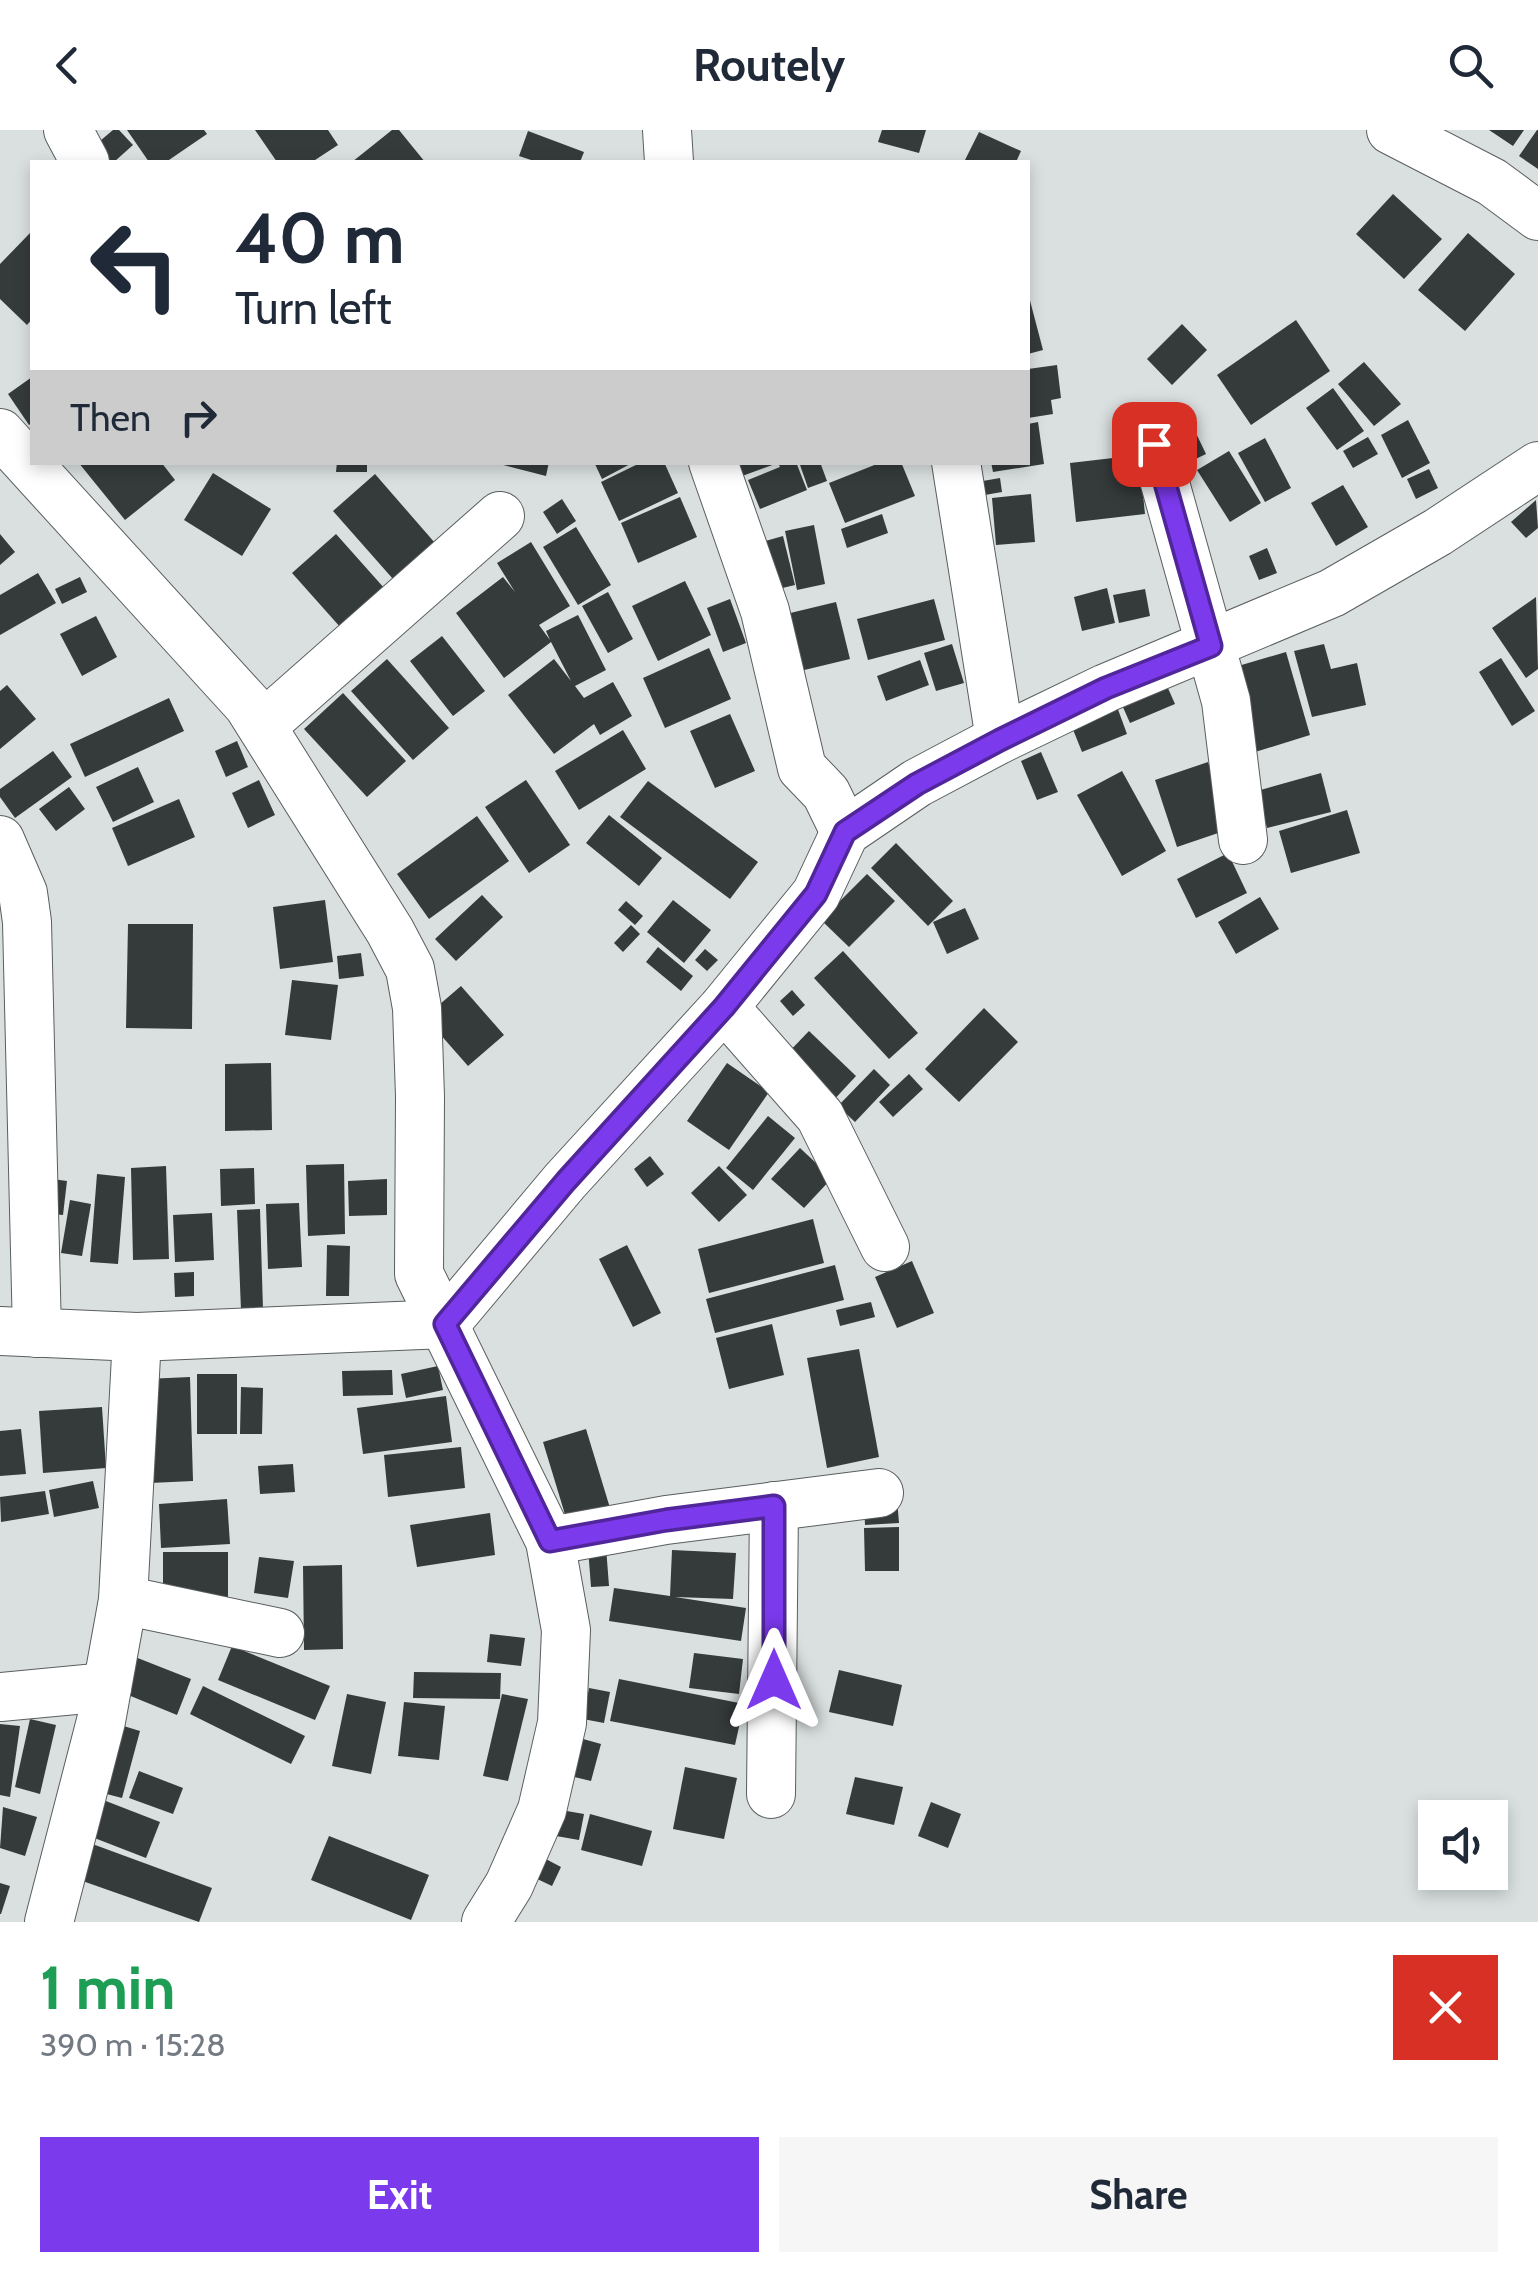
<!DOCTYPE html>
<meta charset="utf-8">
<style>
:root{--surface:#fff;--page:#f6f6f7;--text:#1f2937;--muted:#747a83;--accent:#7c3aed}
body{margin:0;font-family:Cabin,sans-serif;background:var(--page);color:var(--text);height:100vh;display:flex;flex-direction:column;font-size:38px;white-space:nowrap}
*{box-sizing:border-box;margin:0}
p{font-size:32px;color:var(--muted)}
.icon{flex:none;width:55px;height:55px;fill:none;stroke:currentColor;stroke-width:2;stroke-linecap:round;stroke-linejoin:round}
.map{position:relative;height:1792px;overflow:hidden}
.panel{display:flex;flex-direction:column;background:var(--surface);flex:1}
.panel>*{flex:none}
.top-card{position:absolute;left:30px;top:30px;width:1000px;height:305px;border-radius:0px;box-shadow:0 5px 15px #0003;background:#fff;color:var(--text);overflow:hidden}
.fabs{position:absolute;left:1418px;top:1670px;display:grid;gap:20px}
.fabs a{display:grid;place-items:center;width:90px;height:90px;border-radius:0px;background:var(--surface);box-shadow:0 5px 15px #0003;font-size:50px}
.pin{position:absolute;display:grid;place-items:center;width:85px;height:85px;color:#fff;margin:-42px;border-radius:20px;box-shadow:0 5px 15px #0006}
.me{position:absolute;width:110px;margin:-55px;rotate:0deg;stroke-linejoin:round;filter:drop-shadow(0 0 8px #0008)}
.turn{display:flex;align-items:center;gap:35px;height:210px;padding:0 40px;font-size:45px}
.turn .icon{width:130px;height:130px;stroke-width:2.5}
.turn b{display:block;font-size:70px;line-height:85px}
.then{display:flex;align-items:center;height:95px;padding:0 40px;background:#0003;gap:20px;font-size:38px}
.round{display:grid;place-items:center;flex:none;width:105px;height:105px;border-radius:0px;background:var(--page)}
.headline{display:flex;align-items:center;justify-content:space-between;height:170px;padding:0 40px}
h1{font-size:60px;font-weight:700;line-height:75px;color:#1e9e55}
.cta{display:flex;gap:20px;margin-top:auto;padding:20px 40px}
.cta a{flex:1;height:115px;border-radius:0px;background:var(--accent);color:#fff;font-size:40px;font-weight:700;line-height:115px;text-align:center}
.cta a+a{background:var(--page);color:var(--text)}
header{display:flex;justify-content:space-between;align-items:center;height:130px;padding:0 40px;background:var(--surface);font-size:45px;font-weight:700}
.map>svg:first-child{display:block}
</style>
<header><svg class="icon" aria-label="back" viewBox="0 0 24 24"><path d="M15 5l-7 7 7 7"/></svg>Routely<svg class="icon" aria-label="search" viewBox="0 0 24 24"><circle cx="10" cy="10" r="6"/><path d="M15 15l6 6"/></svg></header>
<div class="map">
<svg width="1538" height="1792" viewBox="0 0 1538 1792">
<rect width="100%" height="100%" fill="#dae0e0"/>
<g fill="#353a3b">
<polygon points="113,0 119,0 133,15 114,32 109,32 94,16"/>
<polygon points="127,0 204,0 207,4 166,32 149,32"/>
<polygon points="255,0 328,0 338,15 312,32 277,32"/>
<polygon points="392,0 399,0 425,32 352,32"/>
<polygon points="882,0 926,0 919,23 878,12"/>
<polygon points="1489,0 1524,0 1513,16"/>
<polygon points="1537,0 1538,0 1538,39 1519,26"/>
<polygon points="528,1 584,22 580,32 537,32 519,26"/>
<polygon points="979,2 1021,21 1016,32 964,32"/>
<polygon points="1393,64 1442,109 1404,149 1356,104"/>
<polygon points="31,102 32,189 27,195 0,169 0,134"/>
<polygon points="1468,103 1515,144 1465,201 1418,160"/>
<polygon points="1028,163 1043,220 1028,224"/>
<polygon points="1296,190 1330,241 1251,295 1217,245"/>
<polygon points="1182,194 1207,220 1172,255 1147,229"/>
<polygon points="1364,232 1401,274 1374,296 1338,254"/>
<polygon points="1057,235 1061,268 1051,270 1053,284 1028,288 1028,239"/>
<polygon points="32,247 32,293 29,295 8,264"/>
<polygon points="1333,258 1364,301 1337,320 1306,278"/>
<polygon points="1408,290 1430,333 1402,348 1381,305"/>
<polygon points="1038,292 1044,334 993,342 991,332 1028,332 1028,294"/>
<polygon points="1193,297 1206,324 1179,337 1165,310"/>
<polygon points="1368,307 1378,324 1353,338 1343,321"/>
<polygon points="1265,308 1291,358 1265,372 1238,323"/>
<polygon points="1229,321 1261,373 1230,392 1197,340"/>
<polygon points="1139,325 1145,384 1076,392 1070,333"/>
<polygon points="78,332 161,332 175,350 125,390"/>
<polygon points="337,332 367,332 367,342 336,342"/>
<polygon points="492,332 549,332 546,346"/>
<polygon points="594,332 634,332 602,349"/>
<polygon points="642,332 664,332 678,363 619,391 601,352"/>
<polygon points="728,332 796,332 807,360 760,379 748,350 780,337 778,333 734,349"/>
<polygon points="799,332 820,332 827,351 808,358"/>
<polygon points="882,332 901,332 915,366 845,393 829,353"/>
<polygon points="1429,339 1438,358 1416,369 1407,349"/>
<polygon points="213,343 271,379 242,426 184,390"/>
<polygon points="375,344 435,413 393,449 333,381"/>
<polygon points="1000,348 1002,362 979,366 977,352"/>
<polygon points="1343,355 1368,397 1336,416 1311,373"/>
<polygon points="1031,364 1035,412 996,415 992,368"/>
<polygon points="680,367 697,407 638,433 621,393"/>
<polygon points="562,369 576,391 557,404 543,382"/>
<polygon points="1536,370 1538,398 1526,408 1511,392"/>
<polygon points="882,384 888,403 847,418 841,399"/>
<polygon points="814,395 825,454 797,460 785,401"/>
<polygon points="576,397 611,455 578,475 543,417"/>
<polygon points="0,404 15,422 0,435"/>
<polygon points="336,404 385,459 341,498 292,443"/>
<polygon points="783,406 795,455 770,461 758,413"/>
<polygon points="531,412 570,476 539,495 550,510 546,501 578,485 606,540 575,556 584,568 613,552 632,586 600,605 594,594 554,624 508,565 554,529 571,551 551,512 504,548 456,483 503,447 515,462 497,433"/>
<polygon points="1267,418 1277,443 1259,450 1249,426"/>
<polygon points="38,443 56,473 0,505 0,465"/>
<polygon points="80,447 87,462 62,474 55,459"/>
<polygon points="685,451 711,505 658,531 632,476"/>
<polygon points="1107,458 1115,493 1082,501 1074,467"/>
<polygon points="1145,459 1150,486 1119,493 1113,465"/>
<polygon points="608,462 633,509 608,523 582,476"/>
<polygon points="1536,467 1538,539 1526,548 1492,498"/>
<polygon points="730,469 746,513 723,522 707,478"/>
<polygon points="934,469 945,510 868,530 857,489"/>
<polygon points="836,472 850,529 796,542 782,485"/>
<polygon points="96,486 117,527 82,546 60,504"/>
<polygon points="442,506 485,561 453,586 410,531"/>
<polygon points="952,514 964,553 936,561 924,523"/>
<polygon points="1324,514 1331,539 1357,533 1366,575 1312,587 1294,521"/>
<polygon points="709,518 731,569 665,598 643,548"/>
<polygon points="1286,522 1310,605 1252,623 1228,539"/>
<polygon points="1501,528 1535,581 1512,596 1479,542"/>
<polygon points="387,529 449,598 413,630 351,561"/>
<polygon points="920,530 929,555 886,571 877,546"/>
<polygon points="7,555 36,589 0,619 0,561"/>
<polygon points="1167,556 1175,574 1130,593 1122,575"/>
<polygon points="343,563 406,631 367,667 304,599"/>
<polygon points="169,568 184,601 85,647 70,614"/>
<polygon points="1116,574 1127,604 1082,622 1070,592"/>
<polygon points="730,584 755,641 715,658 690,601"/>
<polygon points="623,600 646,639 579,680 555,641"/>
<polygon points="237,611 248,637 226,647 215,621"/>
<polygon points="53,621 72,647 15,688 0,667 0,659"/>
<polygon points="1041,622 1058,662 1037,670 1021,631"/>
<polygon points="1208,632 1230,699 1177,717 1155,650"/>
<polygon points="138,637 154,672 113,692 96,657"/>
<polygon points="1122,641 1166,721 1122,746 1077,665"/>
<polygon points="1321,643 1331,682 1267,698 1257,661"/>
<polygon points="259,650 275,685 248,698 232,663"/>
<polygon points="526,650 570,715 529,743 485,677"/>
<polygon points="648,651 758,732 730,769 620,687"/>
<polygon points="69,657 85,679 56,701 39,679"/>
<polygon points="179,669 195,707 128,736 112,698"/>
<polygon points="1347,680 1360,723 1291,743 1279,701"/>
<polygon points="609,685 662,728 639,756 586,713"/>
<polygon points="477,686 509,731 429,789 397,744"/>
<polygon points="896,713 953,771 928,796 871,738"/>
<polygon points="1228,723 1247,763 1196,788 1177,749"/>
<polygon points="867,744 895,771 849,817 821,790"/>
<polygon points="482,765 503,787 456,831 435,809"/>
<polygon points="1260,767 1279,799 1236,824 1218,792"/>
<polygon points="325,770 333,832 280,839 273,777"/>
<polygon points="673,770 711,800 684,833 647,802"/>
<polygon points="626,771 643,786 635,795 618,780"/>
<polygon points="965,778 979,809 947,824 933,792"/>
<polygon points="128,794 193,794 192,899 126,898"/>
<polygon points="631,795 640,804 623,822 614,813"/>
<polygon points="658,817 693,846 681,861 646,832"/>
<polygon points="705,819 718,830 707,841 695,830"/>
<polygon points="843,821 918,903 889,929 814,848"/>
<polygon points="361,823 364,846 339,849 337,826"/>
<polygon points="292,850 338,855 331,910 285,905"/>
<polygon points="461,856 504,905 468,936 425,887"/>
<polygon points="792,860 805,875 793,886 780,871"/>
<polygon points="984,878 1018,912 959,972 925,939"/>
<polygon points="809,901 856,946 831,973 783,928"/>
<polygon points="271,933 272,1000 225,1001 225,934"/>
<polygon points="727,933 769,962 729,1020 687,991"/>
<polygon points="874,939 890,955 855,992 838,976"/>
<polygon points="909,944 923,959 893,987 879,972"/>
<polygon points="768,986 795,1008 753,1060 726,1038"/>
<polygon points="800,1018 832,1048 804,1078 771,1049"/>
<polygon points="650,1026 664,1044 647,1057 634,1039"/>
<polygon points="344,1034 345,1104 308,1106 306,1035"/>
<polygon points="166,1036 169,1129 133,1130 131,1038"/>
<polygon points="719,1036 747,1065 719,1092 691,1063"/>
<polygon points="254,1038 255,1074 221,1076 220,1039"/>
<polygon points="97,1044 125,1047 118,1134 90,1132"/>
<polygon points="45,1048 67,1051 63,1085 41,1083"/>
<polygon points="387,1049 387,1085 349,1086 348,1051"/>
<polygon points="70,1070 91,1074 82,1126 61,1123"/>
<polygon points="299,1073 302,1137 268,1139 266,1074"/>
<polygon points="260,1079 263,1180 241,1180 237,1080"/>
<polygon points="212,1083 214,1130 175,1132 173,1085"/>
<polygon points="813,1089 824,1133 709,1163 698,1119"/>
<polygon points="327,1115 350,1116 349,1166 326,1166"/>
<polygon points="627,1115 661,1183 633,1197 599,1129"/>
<polygon points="912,1131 934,1183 897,1198 875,1147"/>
<polygon points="835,1135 844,1170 715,1203 706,1169"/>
<polygon points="194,1142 194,1166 175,1167 174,1143"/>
<polygon points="871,1172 875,1187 840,1196 836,1180"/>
<polygon points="772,1194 784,1245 729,1259 716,1208"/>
<polygon points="859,1219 879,1327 827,1338 807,1228"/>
<polygon points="438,1236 443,1260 406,1268 401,1244"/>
<polygon points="392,1240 393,1265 343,1266 342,1241"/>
<rect x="197" y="1244" width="40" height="60"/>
<polygon points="190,1247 193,1351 150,1353 146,1249"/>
<polygon points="241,1257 263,1258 262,1304 240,1304"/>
<polygon points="446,1266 452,1312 363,1324 357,1278"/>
<polygon points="102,1277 106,1338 43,1343 39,1281"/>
<polygon points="21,1299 26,1344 0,1346 0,1301"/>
<polygon points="586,1299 610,1378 567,1391 543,1312"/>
<polygon points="461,1317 465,1358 388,1367 384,1325"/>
<polygon points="293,1334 295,1362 260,1364 258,1336"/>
<polygon points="93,1351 99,1378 54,1387 49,1360"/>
<polygon points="45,1361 49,1384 1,1392 0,1367"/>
<polygon points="227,1369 230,1414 161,1418 159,1374"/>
<polygon points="897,1369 899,1393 865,1395 864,1372"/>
<polygon points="490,1383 495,1425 417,1437 410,1395"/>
<polygon points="899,1397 899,1441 865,1441 864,1398"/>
<polygon points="606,1417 609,1456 591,1457 588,1418"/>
<polygon points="672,1420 736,1423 733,1469 675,1467 746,1478 741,1511 609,1491 614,1458 670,1466"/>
<rect x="163" y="1422" width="65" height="47"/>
<polygon points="259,1427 294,1431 288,1468 254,1463"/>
<polygon points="342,1435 343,1519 304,1520 303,1436"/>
<polygon points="490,1504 525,1508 521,1536 487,1532"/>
<polygon points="232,1516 330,1556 315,1590 218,1550"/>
<polygon points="694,1523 743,1529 739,1564 689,1558"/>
<polygon points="130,1525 191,1549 177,1585 116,1560"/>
<polygon points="839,1540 902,1555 893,1596 829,1582"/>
<polygon points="414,1542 501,1543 500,1569 413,1568"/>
<polygon points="619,1549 744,1574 735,1615 610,1591"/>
<polygon points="203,1556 305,1606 291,1634 190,1584"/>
<polygon points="589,1558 610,1562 604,1593 583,1589"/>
<polygon points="347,1564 386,1572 371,1644 332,1636"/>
<polygon points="502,1564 528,1569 508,1651 483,1646"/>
<polygon points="404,1572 445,1576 439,1630 398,1626"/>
<polygon points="30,1589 56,1595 40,1664 15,1657"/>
<polygon points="0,1594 20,1596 10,1667 0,1665"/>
<polygon points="117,1594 140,1601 122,1668 99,1662"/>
<polygon points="576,1607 601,1614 591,1651 566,1645"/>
<polygon points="685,1637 737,1648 724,1709 673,1699"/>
<polygon points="139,1641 183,1658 173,1684 129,1668"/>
<polygon points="855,1647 903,1657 894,1695 846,1684"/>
<polygon points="93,1666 160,1692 146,1728 79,1702"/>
<polygon points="931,1672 961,1684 948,1718 918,1706"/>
<polygon points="3,1677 37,1687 25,1726 0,1718"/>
<polygon points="561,1680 584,1684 579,1710 556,1706"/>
<polygon points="590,1684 652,1701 642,1736 581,1720"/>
<polygon points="329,1706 429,1745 411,1790 311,1750"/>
<polygon points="87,1712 212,1758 199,1792 74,1748"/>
<polygon points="542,1727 561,1737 552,1756 533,1747"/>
<polygon points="0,1753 10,1756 1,1784 0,1784"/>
</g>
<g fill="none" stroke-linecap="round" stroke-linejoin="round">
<g stroke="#595e5e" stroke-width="50">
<g id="minor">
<polyline points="68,0 85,32"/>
<polyline points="667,0 669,32"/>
<polyline points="1391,0 1492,52 1538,86"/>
<polyline points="0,303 248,575 390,801 410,839 417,878 420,966 419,1144 550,1411 566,1500 562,1593 542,1680 509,1755 486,1792"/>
<polyline points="1154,314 1226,571 1243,710"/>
<polyline points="713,332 765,481 802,638 826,663 845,702"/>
<polyline points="956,332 1000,609"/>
<polyline points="262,596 500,386"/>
<polyline points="0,710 23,763 27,792 37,1203"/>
<polyline points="724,877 820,986 885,1117"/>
<polyline points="0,1201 137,1207 445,1194 565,1051 724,877 816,764 845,702 917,653 1000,609 1106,558 1332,463 1438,402 1538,336"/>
<polyline points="550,1411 666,1390 879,1363"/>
<polyline points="123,1470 280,1503"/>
<polyline points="0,1567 107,1557"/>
<polyline points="771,1664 774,1376"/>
<polyline points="49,1792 101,1591 123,1470 137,1207"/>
</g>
</g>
<use href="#minor" stroke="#fff" stroke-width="48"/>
</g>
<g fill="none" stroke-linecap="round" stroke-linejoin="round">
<g stroke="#51269a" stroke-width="25">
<polyline id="route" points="774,1550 774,1376 666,1390 550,1411 445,1194 566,1051 724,877 816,764 845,702 917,654 1000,610 1106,558 1211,516 1154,314"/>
</g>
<use href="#route" stroke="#7c3aed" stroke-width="18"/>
</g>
</svg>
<div class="fabs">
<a><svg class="icon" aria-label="sound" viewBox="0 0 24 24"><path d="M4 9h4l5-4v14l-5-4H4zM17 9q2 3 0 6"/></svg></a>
</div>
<div class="pin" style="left:1154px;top:314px;background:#d93025"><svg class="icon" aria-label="arrive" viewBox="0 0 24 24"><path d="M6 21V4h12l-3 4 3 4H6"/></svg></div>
<svg class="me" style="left:774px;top:1550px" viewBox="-20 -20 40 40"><path d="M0-17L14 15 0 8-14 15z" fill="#7c3aed" stroke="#fff" stroke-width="4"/></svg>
<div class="top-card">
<div class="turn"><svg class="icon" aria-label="left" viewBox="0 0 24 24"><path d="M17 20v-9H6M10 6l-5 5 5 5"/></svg><div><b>40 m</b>Turn left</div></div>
<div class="then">Then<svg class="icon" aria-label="right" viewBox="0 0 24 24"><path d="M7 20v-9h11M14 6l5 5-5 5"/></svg></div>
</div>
</div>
<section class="panel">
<div class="headline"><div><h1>1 min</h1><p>390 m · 15:28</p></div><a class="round" style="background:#d93025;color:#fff"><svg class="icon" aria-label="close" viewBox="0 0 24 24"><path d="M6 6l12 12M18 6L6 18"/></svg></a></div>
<div class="cta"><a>Exit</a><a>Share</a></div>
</section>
